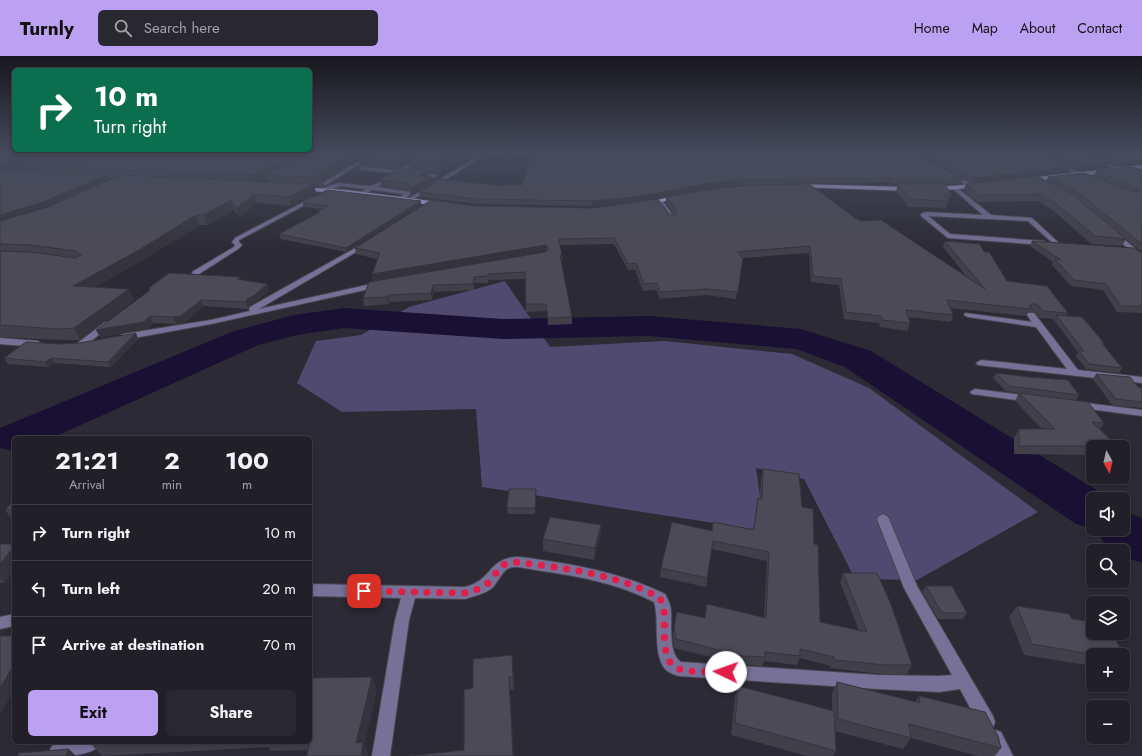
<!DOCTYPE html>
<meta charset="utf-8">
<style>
:root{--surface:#212028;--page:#292830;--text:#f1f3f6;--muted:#a2a3a8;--line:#3e3e45;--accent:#bca0f2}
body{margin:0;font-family:Jost,sans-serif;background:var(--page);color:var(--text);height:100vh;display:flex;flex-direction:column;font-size:15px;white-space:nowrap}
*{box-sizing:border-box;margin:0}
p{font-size:13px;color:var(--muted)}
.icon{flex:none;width:22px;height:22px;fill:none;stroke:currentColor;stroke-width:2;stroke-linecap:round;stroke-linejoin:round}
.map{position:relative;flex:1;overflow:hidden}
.drawer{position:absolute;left:12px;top:380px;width:300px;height:308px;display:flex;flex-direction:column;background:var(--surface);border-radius:6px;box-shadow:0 2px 6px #0003,0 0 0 1px var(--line)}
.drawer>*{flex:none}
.hud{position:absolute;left:12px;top:12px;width:300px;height:84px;border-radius:6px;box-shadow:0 2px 6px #0003,0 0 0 1px var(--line);background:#0b6e4f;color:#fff;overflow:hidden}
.needle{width:26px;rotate:172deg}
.controls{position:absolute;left:1086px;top:384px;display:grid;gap:8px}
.controls a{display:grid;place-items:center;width:44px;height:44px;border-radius:6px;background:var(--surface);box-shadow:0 2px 6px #0003,0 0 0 1px var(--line);font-size:20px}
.pin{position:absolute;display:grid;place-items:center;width:34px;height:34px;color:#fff;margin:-17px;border-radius:8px;box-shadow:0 2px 6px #0006}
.me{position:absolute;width:44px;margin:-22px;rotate:273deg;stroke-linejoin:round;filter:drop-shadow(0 0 3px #0008)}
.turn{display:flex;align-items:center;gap:14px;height:84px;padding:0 16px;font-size:18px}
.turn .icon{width:52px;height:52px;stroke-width:2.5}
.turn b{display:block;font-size:28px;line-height:34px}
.eta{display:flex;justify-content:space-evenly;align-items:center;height:68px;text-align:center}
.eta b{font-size:24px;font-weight:700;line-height:28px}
.cta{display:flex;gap:8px;margin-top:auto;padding:8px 16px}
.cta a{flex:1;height:46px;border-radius:6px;background:var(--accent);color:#111;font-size:16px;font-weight:700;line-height:46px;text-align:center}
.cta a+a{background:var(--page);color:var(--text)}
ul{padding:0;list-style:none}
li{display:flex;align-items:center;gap:12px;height:56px;padding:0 16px;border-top:1px solid var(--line)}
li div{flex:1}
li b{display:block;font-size:15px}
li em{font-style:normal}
header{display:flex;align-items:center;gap:24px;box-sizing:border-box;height:56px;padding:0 20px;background:var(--accent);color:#111}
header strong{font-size:19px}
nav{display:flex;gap:22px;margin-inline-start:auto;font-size:14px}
.search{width:280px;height:36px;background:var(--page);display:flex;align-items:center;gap:10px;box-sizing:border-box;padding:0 14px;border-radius:6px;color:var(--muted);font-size:15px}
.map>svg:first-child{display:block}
</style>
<header>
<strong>Turnly</strong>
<div class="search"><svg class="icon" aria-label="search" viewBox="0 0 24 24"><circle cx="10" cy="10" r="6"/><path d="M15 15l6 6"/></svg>Search here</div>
<nav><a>Home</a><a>Map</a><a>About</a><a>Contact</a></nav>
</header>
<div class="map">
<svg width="1142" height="700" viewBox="0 0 1142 700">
<rect width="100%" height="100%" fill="#2c2a35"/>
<polygon fill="#514a70" points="505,225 550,291 665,285 792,298 869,332 1038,456 917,524 855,523 804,423 756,412 765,475 482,431 476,353 342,356 297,327 316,285 361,279 409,251"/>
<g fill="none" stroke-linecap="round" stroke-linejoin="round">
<g fill="#1a1034" fill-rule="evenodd">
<polygon points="344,252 503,263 649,260 801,273 871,295 1111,443 1093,443 1093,473 1076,468 845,311 796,293 649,280 503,283 344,272 297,279 258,289 52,382 14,382 14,395 0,392 0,372 234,275 294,259"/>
<path d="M1123,455l19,7v45l-18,-6 -1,-6c-15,0 -21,-10 -27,-22h27z"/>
</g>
<g stroke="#484650" stroke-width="2">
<g id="minor">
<polygon points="372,97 378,97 326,129 321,128"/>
<polygon points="483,97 489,97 411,145 406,144"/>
<polygon points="1072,97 1079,97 1123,113 1118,114"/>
<path d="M400,98l27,3 -22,14 33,4 -3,2 -34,-4 -24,14 33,5v3l-7,5 -5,-1 6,-5 -32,-4 -11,6 -2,-1v-2l7,-4 -25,-3 -16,6 -3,-2c15,-12 30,-4 47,-4 7,0 18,-9 25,-13l-32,-3 -2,-1v-2l39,3 21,-12 -18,-2z"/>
<polygon points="1056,108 1060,108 1092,121 1087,122 1056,110"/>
<polygon points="949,118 953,118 975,130 970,131 949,120"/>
<polygon points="955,130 991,159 1032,162 1060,188 1055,189 1028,165 928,160 950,178 1044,185 1047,187 1044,189 948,182 921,160 921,158 926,156 983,159 953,133 953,131"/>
<polygon points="313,141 318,142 239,184 239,186 242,189 238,193 199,218 193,218 192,216 234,191 235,189 232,186 235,182"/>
<polygon points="658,144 662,144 675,162 674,163 670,163 657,145"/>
<polygon points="1111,176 1115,176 1142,198 1142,204 1111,178"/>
<polygon points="366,186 369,188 368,189 259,253 380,226 383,226 383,230 211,268 123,284 119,281 123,278 211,264 250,255 249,253 250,251"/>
<polygon points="965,257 1032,266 1027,259 1028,257 1034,257 1078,314 1142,321 1142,327 978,309 976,307 981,304 1067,313 1036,271 968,261 964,259"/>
<polygon points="105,266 108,266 112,268 85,290 79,290 78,288 79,286"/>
<polygon points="0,282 38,285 42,288 38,291 0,288"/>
<polygon points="975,333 1031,340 1036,343 1031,346 972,338 970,336"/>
<polygon points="1078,346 1142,354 1142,360 1074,351 1073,349 1074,347"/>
<path d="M883,458l4,2 2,3 28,67 76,130 2,6 -2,6 -6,2 -6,-2 -21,-39 -21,3 -61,-3 -199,-13c-4,-1 -11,-4 -14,-7 -13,-17 -5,-48 -11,-67 -37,-19 -77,-26 -118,-32 -8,-1 -19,-5 -27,-2 -7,3 -11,14 -16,19 -7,7 -19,9 -28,12l-50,-1 -6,22 -19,136h-18l23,-136 6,-22 -91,-2v-12l155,3c25,-6 23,-24 44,-29 10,-3 23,1 33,2 43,6 84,15 123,34 3,5 6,12 6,18 1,13 -3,42 10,50l197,13 61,1 13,-1 -48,-87 -27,-69 2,-3z"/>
<polygon points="14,558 14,570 0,573 0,561"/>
<polygon points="995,674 1001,676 1013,700 995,700 987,682 989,676"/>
<path d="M68,686h35c-9,14 -34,14 -52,14l-2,-4 3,-6z"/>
</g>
</g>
<g stroke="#484650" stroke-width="2">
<g id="major">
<polygon points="1142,109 1142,113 1029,126 1026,124 1029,122"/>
<polygon points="797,128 909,131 912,133 909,135 795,131 795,129"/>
<polygon points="977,128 979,129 979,131 935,135 932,133 935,131"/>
<polygon points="302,131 347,134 439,146 442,148 439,150 347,138 300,134 300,132"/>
<polygon points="678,139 680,140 680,142 647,149 644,147"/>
</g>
</g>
<use href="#minor" fill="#777197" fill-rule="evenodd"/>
<use href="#major" fill="#c3b9f7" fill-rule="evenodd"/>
</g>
<g fill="#41404a" fill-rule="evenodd">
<path d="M0,97h471l-34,19h-9l3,11 -19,12 -2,-4 -29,-5 -1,-6 30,-11 -1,-6 -10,5 -39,-2 -1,-7 -36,22 1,6 -10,-1 2,7 -25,13 -34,-3 -18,14 -5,-7 -27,15h-7l-57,35 -48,27 39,13 -54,40h-17l-63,-3zM414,98h8l-7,4zM22,111l2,4 -11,-1zM108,121h9l-7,3zM265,122l2,4h-9z"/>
<polygon points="515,97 916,97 963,123 961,128 891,128 889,126 738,129 704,133 635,146 592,150 477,148 420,141 419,136 522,129 531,98 515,99"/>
<polygon points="919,97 1035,97 1071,111 1068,116 972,127"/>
<polygon points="1038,97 1082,97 1107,111 1080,114"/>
<polygon points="1084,97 1142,97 1119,110"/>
<polygon points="1142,114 1142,196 1126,183 1122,190 1091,188 1054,155 1038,145 978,146 963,135 966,128 1046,125 1048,121 1113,128 1094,120 1096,115"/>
<polygon points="898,128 951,138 946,152 909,151 896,135"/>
<polygon points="666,141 855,162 966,220 943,191 945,185 984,196 1007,225 1068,257 1066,260 1104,287 1103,288 1122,312 1119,317 1086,313 1076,300 1078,296 1054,264 1054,263 1040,262 1034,256 1028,256 1026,260 950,252 953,259 951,266 908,261 910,267 907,275 880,271 879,267 844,263 839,229 811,226 809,197 743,202 736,243 706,239 660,243 656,234 643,235 635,214 628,214 614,188 560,189 562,199 562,205 561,205 572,261 572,268 548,269 547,255 526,256 525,223 488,224 488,227 475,227 474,234 434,236 432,244 389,246 389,248 364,250 363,242 373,225 372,218 377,203 356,198 355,192 476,150 674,159 666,147"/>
<polygon points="303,147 421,149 347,196 281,183 279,178 318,157 317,156 322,153 304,151"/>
<polygon points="1032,185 1142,197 1142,257 1117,256 1103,234 1071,230 1052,209 1053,206 1030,190"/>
<polygon points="241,224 267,228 269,234 257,245 249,250 248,253 204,250 184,267 176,268 153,267 147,273 100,281 96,274 149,235"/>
<polygon points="138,283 111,311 54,307 48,311 8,308 4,302 60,288"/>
<polygon points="996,317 1079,339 1076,344 1104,367 1100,374 1117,390 1117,391 1093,391 1093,399 1014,398 1014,382 1019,373 1042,373 1015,345 1019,337 1006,335 993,322"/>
<polygon points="1096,318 1138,331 1142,332 1142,352 1112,349 1093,323"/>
<polygon points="763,413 802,451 814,488 820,566 859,575 840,526 843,517 912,609 907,618 881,618 831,612 831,610 800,602 797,609 764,605 762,610 739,608 674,592 673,578 677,556 705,562 707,548 764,562 767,505 712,493 706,531 660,521 661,512 712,475 713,466 753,474 756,451 758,442 760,443 761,421"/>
<polygon points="536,439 535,458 508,458 507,452"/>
<polygon points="14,444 14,466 5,454"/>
<polygon points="601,469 600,481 594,504 543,495 543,483"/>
<polygon points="0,488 14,488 14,515 4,527 0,527"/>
<polygon points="926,530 967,557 963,563 938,563 922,536"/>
<polygon points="1017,550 1069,558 1072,563 1093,566 1093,577 1112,577 1127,604 1123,608 1123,599 1093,599 1093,610 1024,599 1009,561"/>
<polygon points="513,611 514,633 510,634 464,694 473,632"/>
<polygon points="837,626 915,646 919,640 1001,692 995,700 978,700 911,682 903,693 835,675 836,695 833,700 807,700 731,679 735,641 738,630 832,654 832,638"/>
<polygon points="377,633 364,688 368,698 308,694 271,695 268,691 102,700 91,688 93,686 310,686"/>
</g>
<g fill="#35343c">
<polygon points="33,97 57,97 21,109 22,111 0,119 0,110"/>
<polygon points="294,97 311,97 265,119 265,122 255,127 253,119"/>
<polygon points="354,97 369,97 359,102 359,103 323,125 322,122 318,120 318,118"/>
<polygon points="410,97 414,97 415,103 409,106 409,107 399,112 397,104"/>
<polygon points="456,97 471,97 437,116 436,108"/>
<polygon points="1142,104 1142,108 1119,110 1122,106"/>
<polygon points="1109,107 1107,111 1080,114 1082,110"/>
<polygon points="1071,111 1068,116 972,127 974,122"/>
<polygon points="428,114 429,121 419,119"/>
<polygon points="107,119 111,127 0,169 0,159"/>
<polygon points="430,121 431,127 412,139 410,132"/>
<polygon points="739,124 738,129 704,133 635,146 592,150 592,145 704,128"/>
<polygon points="314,128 316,137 291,150 289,141"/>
<polygon points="254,138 257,147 239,161 236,152"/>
<polygon points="231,144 234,154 207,169 204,159"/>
<polygon points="421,145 421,149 347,196 346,192"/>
<polygon points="196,159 200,169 143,204 78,240 73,230"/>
<polygon points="546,189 546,196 373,225 372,218"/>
<polygon points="474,221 475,227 474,234 473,228"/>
<polygon points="267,228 269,234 257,245 249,250 248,253 246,246 247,243"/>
<polygon points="433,229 434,236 432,244 431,237"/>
<polygon points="129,233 134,244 80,284 74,272"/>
<polygon points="388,239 389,246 389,248 387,241"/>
<polygon points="201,244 204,250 184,267 176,268 173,261"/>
<polygon points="150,260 153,267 147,273 100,281 96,274"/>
<polygon points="136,277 138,283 111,311 108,306"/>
<polygon points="51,302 54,307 48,311 45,306"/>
<polygon points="536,433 536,439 535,458 535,452"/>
<polygon points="601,469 600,481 594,504 595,492"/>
<polygon points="14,491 14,515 4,527 0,522 0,508"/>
<polygon points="512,599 513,611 514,633 513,621"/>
<polygon points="11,614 14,616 14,635 0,658 0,632"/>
<polygon points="372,621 377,633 364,688 368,698 368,700 361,700 356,687"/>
<polygon points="509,621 510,634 514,700 513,700"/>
<polygon points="69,693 76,700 65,700"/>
</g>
<g fill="#4c4a56" stroke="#35343c">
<polygon points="0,97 33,97 0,110"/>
<polygon points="49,97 294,97 253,119 21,109"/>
<polygon points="307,97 354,97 318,118 318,120 322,122 265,119"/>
<polygon points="366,97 410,97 397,104 359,102"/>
<polygon points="424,97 450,99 451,97 456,97 436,108 409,106"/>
<polygon points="532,97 916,97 963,123 892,123 891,122 739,124 704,128 635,141 592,145 477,143 419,136 441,123 503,130 504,129 522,129"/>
<polygon points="928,97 1035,97 1071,111 974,122"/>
<polygon points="1051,97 1082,97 1109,107 1082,110"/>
<polygon points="1098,97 1142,97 1142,104 1122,106"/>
<polygon points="1132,111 1142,114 1142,188 1077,136 1048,121 1084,117 1133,136 1138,135 1139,133 1096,115"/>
<polygon points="400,112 428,114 419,119 430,121 410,132 409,128 380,124"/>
<polygon points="7,114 107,119 43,146 0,159 0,117"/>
<polygon points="121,119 314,128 289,141 254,138 236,152 231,144 204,159 196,159 139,194 73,230 129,233 74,272 57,273 0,269 0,195 30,196 76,202 81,199 76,195 31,189 0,188 0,165 48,151"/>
<polygon points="1037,120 1072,138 1126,183 1095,180 1057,148 1041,138 980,139 966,128"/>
<polygon points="809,128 855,162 861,165 881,164 985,233 945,185 980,188 984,196 989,196 1007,225 1047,230 1068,257 1043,255 1037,248 1031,248 1030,253 947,244 953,259 906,254 910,267 882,264 881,260 846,256 841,223 813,220 810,190 737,196 743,202 738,236 707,233 660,236 657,227 644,228 636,207 628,208 614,182 559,183 562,199 560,199 572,261 548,262 546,248 526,248 525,216 488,218 488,220 474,221 473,228 433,229 431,237 388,239 387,241 363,242 369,226 545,196 549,193 546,189 372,218 380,197 355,192 431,144 476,150 592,152 658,143 669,158 675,159 677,155 666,141 705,134 739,130"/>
<polygon points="898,128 945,128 951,138 942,138 949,145 912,143"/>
<polygon points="327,134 421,145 346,192 279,178 320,156 317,156 328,150 303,147"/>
<polygon points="1032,185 1134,192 1142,197 1142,250 1121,250 1106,228 1074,224 1055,203 1061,204"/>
<polygon points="169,217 241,221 237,223 267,228 255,239 247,243 246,246 201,244 181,260 173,261 150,260 144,266 96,274 149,235 150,231"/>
<polygon points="1056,259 1082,261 1104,287 1102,287 1122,312 1089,308 1079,295 1084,295"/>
<polygon points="136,277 108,306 51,302 45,306 4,302 26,286 60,288 79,287"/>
<polygon points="996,317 1030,321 1068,324 1079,339 1009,330"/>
<polygon points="1096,318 1130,321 1138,331 1142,332 1142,346 1116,343"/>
<polygon points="1019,337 1088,346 1104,367 1092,366 1117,390 1019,390 1019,373 1055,373"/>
<polygon points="763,413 799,418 802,451 813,453 814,488 818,489 820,566 867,576 843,517 877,517 890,546 912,609 885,609 835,604 834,601 800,593 800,600 765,596 765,601 742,600 676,583 674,570 677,556 705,562 707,548 766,562 769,496 713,485 707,522 661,512 672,466 712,475 713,466 754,474 758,442 762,443"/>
<polygon points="509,433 536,433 535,452 507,452"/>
<polygon points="14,444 14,454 5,454"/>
<polygon points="550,461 601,469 595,492 543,483"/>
<polygon points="0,488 14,488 14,491 0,508"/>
<polygon points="926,530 952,530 967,557 942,557"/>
<polygon points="1017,550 1069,558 1072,563 1093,566 1093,577 1112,577 1127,604 1123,603 1123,599 1097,599 1032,588"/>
<polygon points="0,580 14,580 14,614 11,614 0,632"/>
<polygon points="512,599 513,621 509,621 513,700 409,700 464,694 464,634 473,632 473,603"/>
<polygon points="372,621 356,687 363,686 361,700 307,700 310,682 310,622"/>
<polygon points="837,626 920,647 919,640 985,656 998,680 1001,692 909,668 911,682 838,663"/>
<polygon points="738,630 834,655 836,695 735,667"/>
<polygon points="93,686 134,686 91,688"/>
<polygon points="69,693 65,700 17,700 19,697"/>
</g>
<linearGradient id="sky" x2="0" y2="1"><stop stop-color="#18171d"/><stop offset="0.5" stop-color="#454a5c"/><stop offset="1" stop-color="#454a5c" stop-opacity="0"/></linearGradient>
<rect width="1142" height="195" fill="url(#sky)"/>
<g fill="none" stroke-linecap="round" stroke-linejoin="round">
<path stroke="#e11d48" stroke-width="7" stroke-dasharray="0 12.6" d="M364,535l101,2c8,-2 18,-5 24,-11 11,-11 7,-18 26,-20 48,6 103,12 145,36 1,3 3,8 4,12 2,15 -5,53 15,59 11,4 35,2 47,3"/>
</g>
</svg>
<div class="controls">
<a><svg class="needle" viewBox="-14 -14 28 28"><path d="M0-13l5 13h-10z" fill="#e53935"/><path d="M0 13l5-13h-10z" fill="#a2a3a8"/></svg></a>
<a><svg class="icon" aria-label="sound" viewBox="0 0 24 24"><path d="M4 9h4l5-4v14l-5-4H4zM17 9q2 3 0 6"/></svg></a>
<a><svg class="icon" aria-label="search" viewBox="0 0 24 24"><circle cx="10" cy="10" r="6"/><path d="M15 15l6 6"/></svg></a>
<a><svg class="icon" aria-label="layers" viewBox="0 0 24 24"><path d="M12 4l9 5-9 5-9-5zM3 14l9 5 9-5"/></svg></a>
<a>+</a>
<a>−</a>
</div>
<div class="pin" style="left:364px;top:535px;background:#d93025"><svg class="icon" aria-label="arrive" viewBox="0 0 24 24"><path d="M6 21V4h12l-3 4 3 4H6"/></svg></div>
<svg class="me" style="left:726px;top:616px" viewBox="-20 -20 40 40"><circle r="19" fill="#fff"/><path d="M0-13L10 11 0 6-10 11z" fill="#e11d48"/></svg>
<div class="hud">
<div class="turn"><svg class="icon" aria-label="right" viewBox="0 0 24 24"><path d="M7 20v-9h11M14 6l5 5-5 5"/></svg><div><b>10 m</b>Turn right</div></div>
</div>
<section class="drawer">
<div class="eta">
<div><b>21:21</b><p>Arrival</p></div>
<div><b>2</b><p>min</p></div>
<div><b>100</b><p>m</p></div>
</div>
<ul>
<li><svg class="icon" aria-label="right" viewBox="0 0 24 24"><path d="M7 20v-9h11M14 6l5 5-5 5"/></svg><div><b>Turn right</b></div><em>10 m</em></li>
<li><svg class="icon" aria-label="left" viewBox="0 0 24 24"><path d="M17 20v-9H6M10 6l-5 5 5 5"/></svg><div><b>Turn left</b></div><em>20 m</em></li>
<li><svg class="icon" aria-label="arrive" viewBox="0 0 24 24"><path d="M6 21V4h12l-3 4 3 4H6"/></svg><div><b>Arrive at destination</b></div><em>70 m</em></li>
</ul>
<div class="cta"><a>Exit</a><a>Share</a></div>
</section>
</div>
